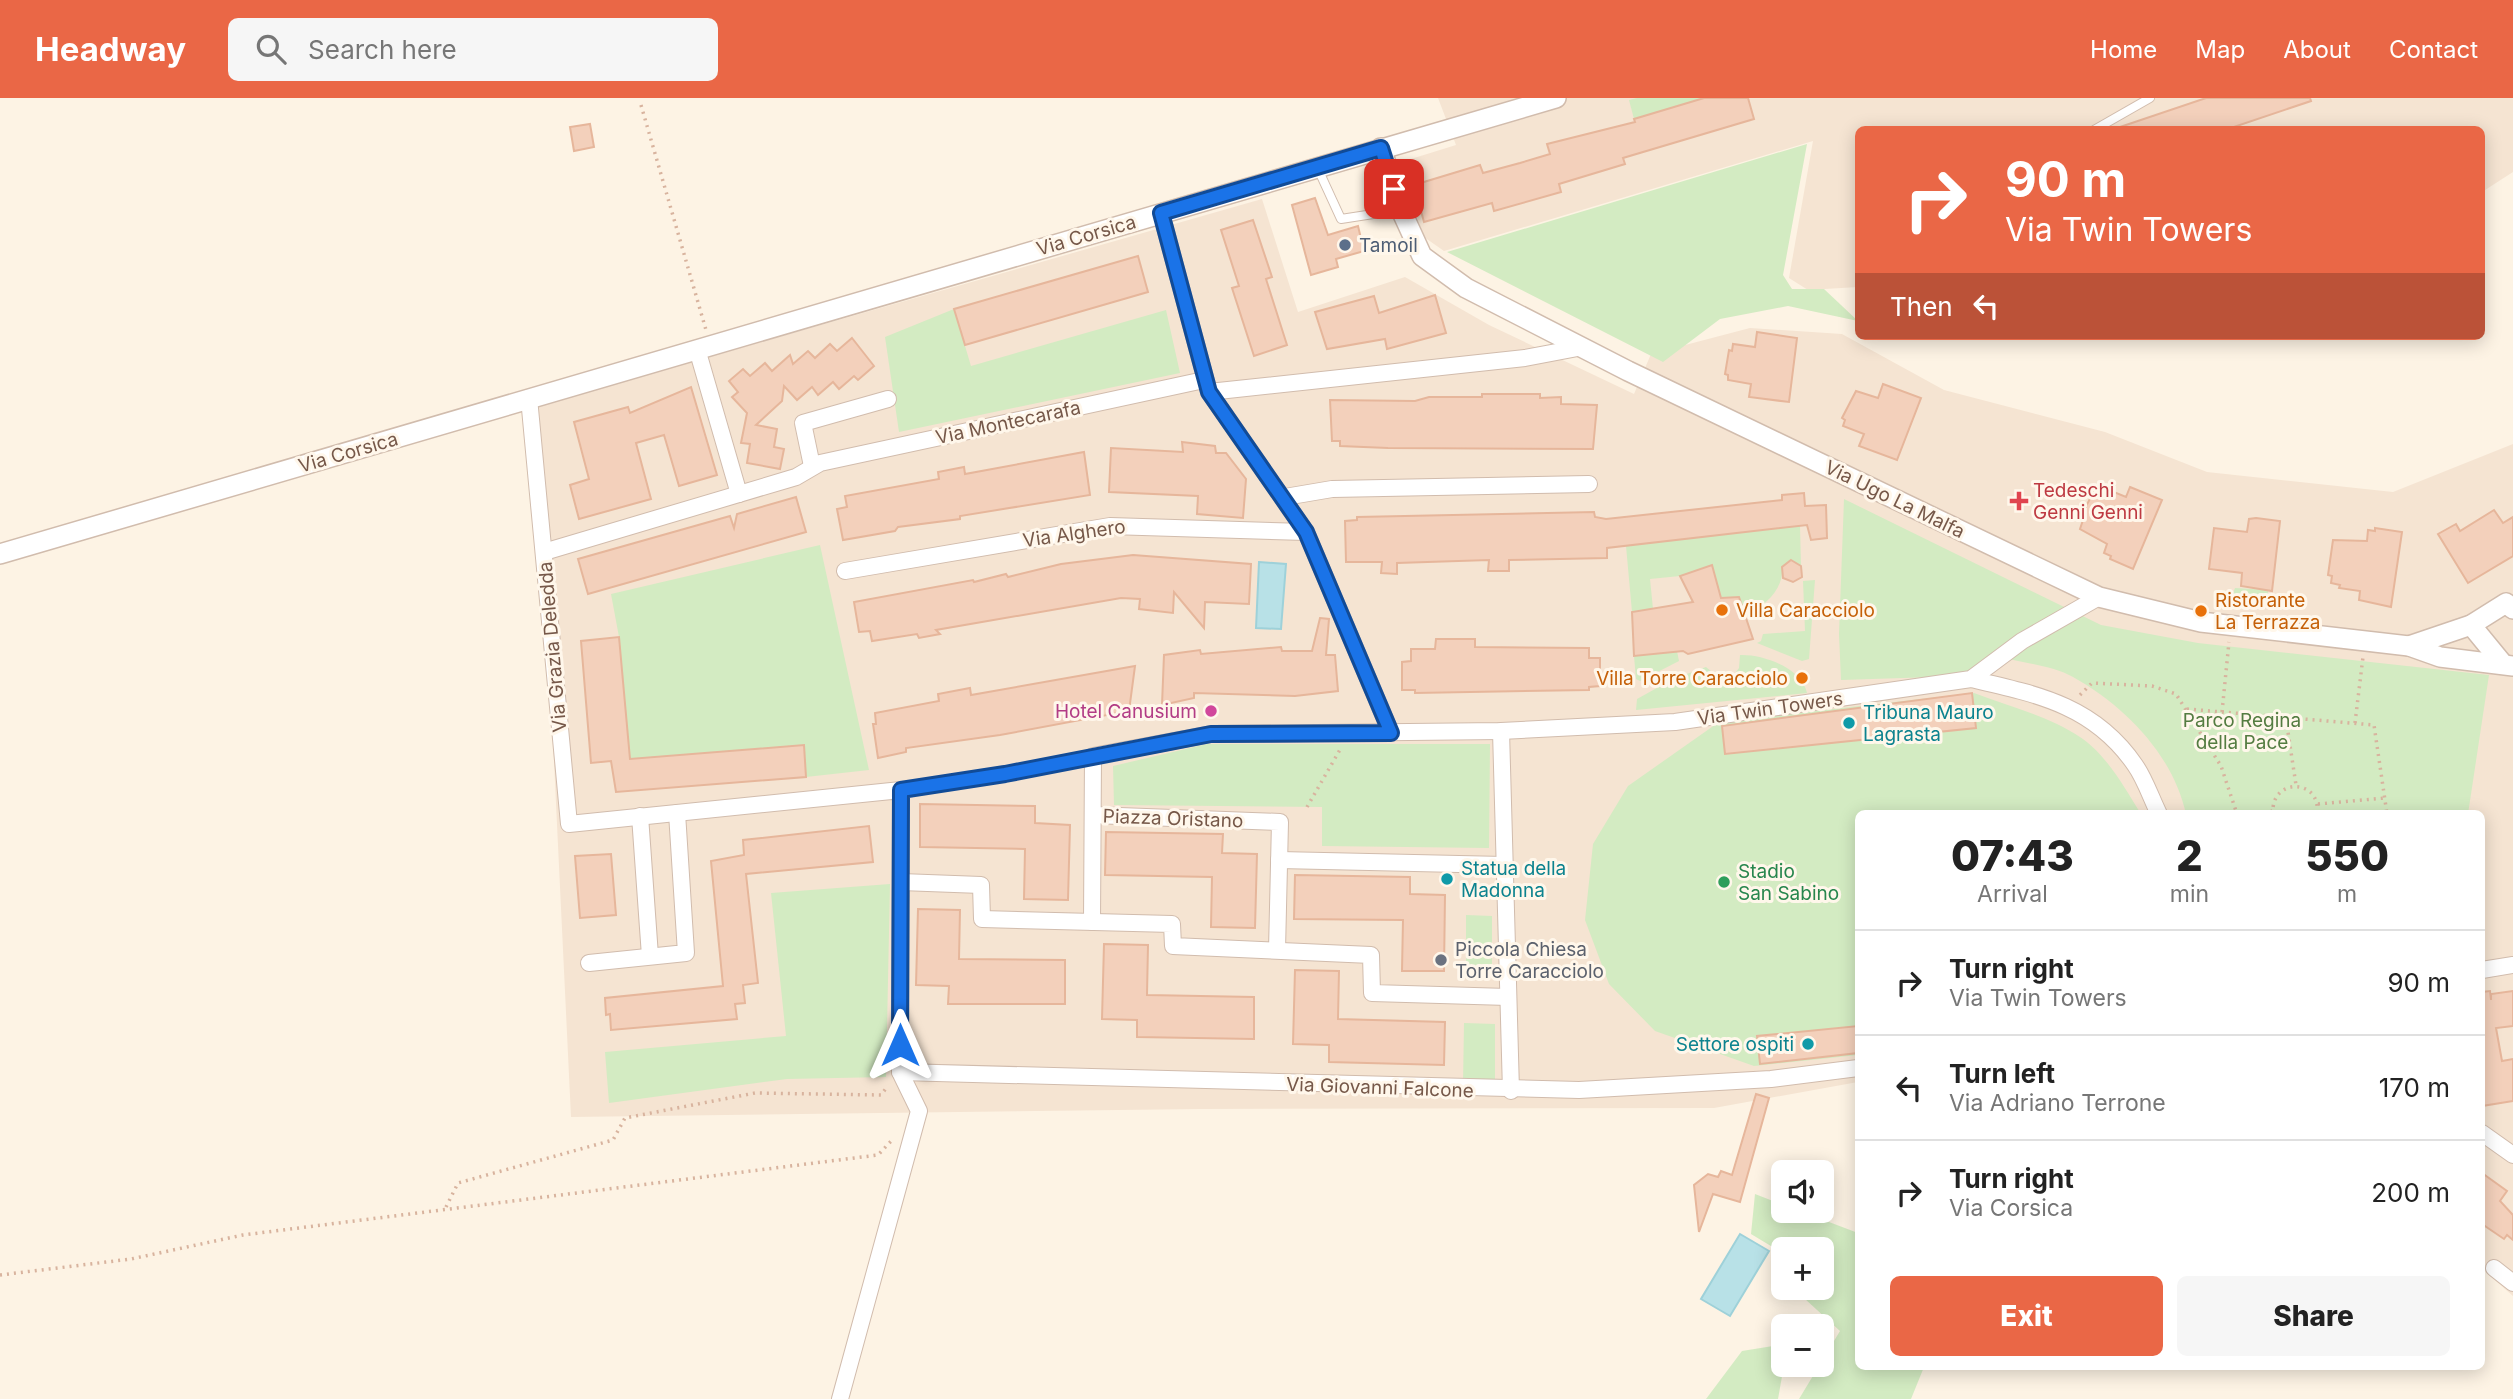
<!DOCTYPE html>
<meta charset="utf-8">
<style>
:root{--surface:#fff;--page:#f6f6f6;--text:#222;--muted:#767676;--line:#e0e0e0;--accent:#ea6746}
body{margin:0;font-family:Inter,sans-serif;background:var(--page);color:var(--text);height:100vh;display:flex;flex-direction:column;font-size:26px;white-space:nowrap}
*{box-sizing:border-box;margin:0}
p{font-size:23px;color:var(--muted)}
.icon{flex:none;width:38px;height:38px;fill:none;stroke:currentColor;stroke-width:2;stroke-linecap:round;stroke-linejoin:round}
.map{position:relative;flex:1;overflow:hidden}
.side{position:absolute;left:1855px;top:712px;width:630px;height:560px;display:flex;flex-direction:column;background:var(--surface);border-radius:10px;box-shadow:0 4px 18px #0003}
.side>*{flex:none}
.hud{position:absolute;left:1855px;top:28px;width:630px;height:214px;border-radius:10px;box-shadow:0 4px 18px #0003;background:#ea6746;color:#fff;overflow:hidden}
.buttons{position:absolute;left:1771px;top:1062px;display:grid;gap:14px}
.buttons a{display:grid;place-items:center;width:63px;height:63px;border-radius:10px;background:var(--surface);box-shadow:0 4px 18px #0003;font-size:35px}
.pin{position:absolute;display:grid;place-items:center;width:60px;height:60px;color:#fff;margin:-30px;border-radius:14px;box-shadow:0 4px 10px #0006}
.me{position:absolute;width:77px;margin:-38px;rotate:0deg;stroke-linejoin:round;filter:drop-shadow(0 0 5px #0008)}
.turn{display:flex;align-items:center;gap:24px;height:147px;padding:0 35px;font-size:32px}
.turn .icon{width:91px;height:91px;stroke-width:2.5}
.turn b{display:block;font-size:49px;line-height:60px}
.then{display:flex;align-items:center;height:66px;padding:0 35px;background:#0003;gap:14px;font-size:26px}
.eta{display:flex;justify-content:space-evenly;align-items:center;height:119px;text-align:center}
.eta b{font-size:42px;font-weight:800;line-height:49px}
.button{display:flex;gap:14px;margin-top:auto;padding:14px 35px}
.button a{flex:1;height:80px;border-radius:10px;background:var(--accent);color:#fff;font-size:28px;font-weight:800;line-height:80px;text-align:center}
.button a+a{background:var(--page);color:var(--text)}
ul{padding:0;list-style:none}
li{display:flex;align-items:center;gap:21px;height:105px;padding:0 35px;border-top:2px solid var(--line)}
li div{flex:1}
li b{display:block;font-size:26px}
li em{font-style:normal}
header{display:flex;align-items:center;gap:42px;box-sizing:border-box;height:98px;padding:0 35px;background:var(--accent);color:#fff}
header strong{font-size:33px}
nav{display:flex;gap:38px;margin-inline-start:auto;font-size:24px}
.search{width:490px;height:63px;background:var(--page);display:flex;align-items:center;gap:18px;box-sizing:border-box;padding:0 24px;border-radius:10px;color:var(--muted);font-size:26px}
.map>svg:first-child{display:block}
</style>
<header>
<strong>Headway</strong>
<div class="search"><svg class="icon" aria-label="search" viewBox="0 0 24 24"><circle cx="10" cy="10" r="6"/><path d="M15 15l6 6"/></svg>Search here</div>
<nav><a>Home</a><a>Map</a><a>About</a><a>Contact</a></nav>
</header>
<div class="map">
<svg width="2513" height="1301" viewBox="0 0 2513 1301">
<rect width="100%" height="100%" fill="#fdf3e4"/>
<g fill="#f5e4d2">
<polygon points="1438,0 2513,0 2513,74 2482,94 2482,32 1858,32 1858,189 1808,192 1789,180 1813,43 1444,153 1424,139 1398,65 1456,47"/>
<polygon points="1262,101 1298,214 1405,179 1489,227 1634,296 1651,256 1750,230 1842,236 1944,292 2105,334 2207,374 2393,394 2513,346 2513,1198 2482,1171 2482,716 1858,716 1858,984 1714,1010 1200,1011 571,1019 537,308"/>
</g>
<g fill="#d3ebc2">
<polygon points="1637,0 1704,0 1634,21 1629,2"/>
<polygon points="1807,46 1783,177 1792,191 1824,191 1858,223 1788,208 1720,221 1663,264 1447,154"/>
<polygon points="954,211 971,268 1166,212 1180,275 899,334 885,239"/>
<path d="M1844,401l257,126 97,18 291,32 -21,139h-282c-13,-59 -61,-108 -113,-137 -20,-11 -50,-14 -72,-20l-35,19 -125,4 -2,-46z"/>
<path d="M1800,428l1,40 -10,-5 -9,6c2,22 -17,40 -37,47l-6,-17 -18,1 -9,-33 -32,11 -30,3 3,30 -21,3 -6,-66z"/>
<polygon points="820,447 869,672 806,679 804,648 630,661 619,539 611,496"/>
<polygon points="1815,482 1809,561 1802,563 1757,545 1761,543 1763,536 1805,533 1803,483"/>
<polygon points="2235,490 2268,492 2268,509 2230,503"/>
<polygon points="1677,553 1679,563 1640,583 1636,581 1634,558"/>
<path d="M1740,557c23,-1 62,13 67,38l-171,17 1,-11 36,-20 33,-12 12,10 15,-1 6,-8z"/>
<path d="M1974,595c34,13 75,23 106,44 27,18 44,50 61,77h-283v241l-104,11 -99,-35 -46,-47 -24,-64 8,-76 35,-58 91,-64z"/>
<polygon points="1207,646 1490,646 1489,750 1322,748 1322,709 1114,707 1113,668"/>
<polygon points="890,786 886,979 787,981 609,1005 605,954 786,938 771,795"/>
<polygon points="1466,817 1492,818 1492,872 1466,872"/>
<polygon points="1464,925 1495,926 1495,986 1463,986"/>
<polygon points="1755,1096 1783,1107 1783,1113 1800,1113 1858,1135 1858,1269 1924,1269 1911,1301 1799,1301 1840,1233 1793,1190 1822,1190 1822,1152 1783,1152 1783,1165 1781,1154 1751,1136"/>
<polygon points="1773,1248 1783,1254 1784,1267 1778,1301 1706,1301 1742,1253"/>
</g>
<g fill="#b8e1e7" stroke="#9ed1d9" stroke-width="2">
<polygon points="1259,464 1286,466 1281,531 1256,530"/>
<polygon points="1740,1136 1769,1153 1730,1218 1701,1201"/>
</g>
<g fill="#f3d0bb" stroke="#e6b69b" stroke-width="2">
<polygon points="1704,0 1748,0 1754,21 1623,60 1625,66 1559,86 1561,94 1494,113 1492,105 1424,124 1414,87 1480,67 1483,75 1520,65 1550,56 1547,46 1635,24 1634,21"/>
<polygon points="2206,0 2310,0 2311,3 2225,32 2120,32 2120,29"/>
<polygon points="590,26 594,49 574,53 570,29"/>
<polygon points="1315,100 1328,137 1358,128 1364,153 1336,161 1338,169 1311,177 1292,107"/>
<polygon points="1253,122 1272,179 1266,181 1287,247 1254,258 1232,190 1239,188 1221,132"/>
<polygon points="1138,158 1148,194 965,247 954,211"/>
<polygon points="1435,197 1446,235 1387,251 1385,241 1327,251 1315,214 1374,198 1379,215"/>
<polygon points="1757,234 1797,240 1789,304 1749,299 1751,286 1728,282 1728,277 1725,276 1729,252 1732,253 1733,246 1755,249"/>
<polygon points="852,240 874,268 858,282 854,278 839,291 833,284 818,297 812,289 797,302 784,288 782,303 756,327 777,331 774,349 784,351 780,371 747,365 750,346 741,345 747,315 732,299 738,294 729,283 743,271 750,278 765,265 772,273 790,257 793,266 808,253 815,260 830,246 837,253"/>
<polygon points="1883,286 1921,300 1897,362 1859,348 1864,336 1843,328 1845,322 1842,320 1856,293 1878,300"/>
<polygon points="691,289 717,377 679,388 664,337 636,345 651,401 579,421 570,387 589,381 574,324 628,309 630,315"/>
<polygon points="1482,296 1540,296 1540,300 1561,299 1561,306 1597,307 1593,351 1388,350 1340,348 1340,343 1332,343 1330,302 1415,303 1429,299 1482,299"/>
<polygon points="1182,344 1215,348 1216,355 1226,355 1246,381 1243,420 1197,416 1198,398 1109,394 1111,350 1183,354"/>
<polygon points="1084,354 1090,397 960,418 960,421 898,429 895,433 843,442 837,411 847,409 845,398 939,381 938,374 964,369 965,376"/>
<polygon points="2130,389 2162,402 2133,471 2110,461 2111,458 2104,455 2107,446 2080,431 2083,422 2080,420 2095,391 2102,395 2104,390 2126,399"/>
<polygon points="1804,395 1805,408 1826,407 1827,440 1811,442 1807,427 1607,450 1607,460 1509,462 1509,473 1488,473 1489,462 1397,465 1397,476 1381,475 1382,464 1346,464 1345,423 1357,422 1357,419 1594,414 1595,419 1606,421 1782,402 1782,397"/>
<polygon points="796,399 806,434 588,496 578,461 730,418 734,430 737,416"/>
<polygon points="2494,412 2503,425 2513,419 2513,458 2468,485 2438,436 2456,426 2460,433"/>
<polygon points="2256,420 2280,423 2272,493 2241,488 2242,475 2209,471 2214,430 2247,434 2249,421"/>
<polygon points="2375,430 2402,434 2391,509 2359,502 2360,493 2339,490 2340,487 2331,485 2332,478 2328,477 2333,442 2367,443 2368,432 2375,433"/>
<polygon points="1133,457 1251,466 1249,506 1205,504 1204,530 1174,494 1173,515 1139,511 1140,501 1121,500 936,532 940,536 919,540 917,536 872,543 870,533 859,534 854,504 973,482 974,484 1006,476 1008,479 1061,466"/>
<polygon points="1791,462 1801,468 1802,479 1793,484 1783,480 1782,469"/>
<polygon points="1712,467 1721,500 1739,499 1753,541 1688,556 1683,553 1634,558 1632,514 1693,504 1680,478"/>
<polygon points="1320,520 1329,521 1326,557 1335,557 1338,593 1295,598 1194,595 1194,600 1162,607 1164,557 1200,552 1201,556 1281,549 1282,553 1312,553"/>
<polygon points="619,539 630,661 804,647 806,679 616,694 611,663 591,665 581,543"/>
<polygon points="1436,541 1475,541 1475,549 1589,550 1589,560 1600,560 1600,588 1589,589 1589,592 1415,595 1415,592 1402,592 1402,564 1411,563 1411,551 1435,551"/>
<polygon points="1135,568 1129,613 1000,637 906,650 906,654 878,660 873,626 876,626 875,615 939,603 938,596 970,590 971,597"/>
<polygon points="1972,595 1976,630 1725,656 1722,628"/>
<polygon points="920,706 1035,708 1035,725 1070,727 1068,802 1024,801 1025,751 920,749"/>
<polygon points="869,728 873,764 746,776 758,885 743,887 745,905 735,906 737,921 611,932 610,916 606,917 605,900 723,888 711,763 744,757 743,742"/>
<polygon points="1106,734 1223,736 1222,755 1257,756 1255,830 1211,829 1212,779 1105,777"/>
<polygon points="611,756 616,817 580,820 575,758"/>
<polygon points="1295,777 1410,779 1410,796 1445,797 1444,873 1402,873 1403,822 1294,821"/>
<polygon points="918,811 960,812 959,861 1065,862 1065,906 948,906 949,888 916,887"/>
<polygon points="1104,846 1148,847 1147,897 1254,899 1254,941 1137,939 1137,922 1102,921"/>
<polygon points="1295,872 1339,873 1338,921 1445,924 1444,967 1329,964 1329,947 1293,946"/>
<polygon points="2490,893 2491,902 2491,896 2513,893 2513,928 2496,930 2502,963 2513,961 2513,1003 2482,1008 2482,894"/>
<polygon points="1858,928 1858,955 1760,966 1757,938"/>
<polygon points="1756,996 1769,1000 1740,1104 1713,1096 1699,1134 1694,1087 1708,1076 1718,1079 1721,1073 1732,1077"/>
<polygon points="2482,1075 2507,1093 2500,1103 2513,1117 2513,1142 2507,1137 2504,1141 2482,1126"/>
</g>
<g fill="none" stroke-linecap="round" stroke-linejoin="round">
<g stroke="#d1bcad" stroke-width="10">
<g id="service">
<polyline points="2094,32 2150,0"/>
<polyline points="1318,71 1341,121 1399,112"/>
<polyline points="901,692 1093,658"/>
</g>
</g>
<g stroke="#d1bcad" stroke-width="18">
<g id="minor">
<polyline points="1161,115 1209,294 1306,434 1391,635"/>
<polyline points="697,251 739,396"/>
<polyline points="1209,294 1525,260 1583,249"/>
<polyline points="529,300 569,726 901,692 900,974 919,1013 840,1301"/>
<polyline points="812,368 803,325 888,301"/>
<polyline points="1285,399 1332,391 1589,386"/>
<polyline points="544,454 796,379 820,365 1204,282"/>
<polyline points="845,473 1110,428 1306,434"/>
<path d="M1971,581c65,15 123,26 164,86 10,14 16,33 24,49"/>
<polyline points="1501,633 1511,993"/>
<polyline points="1093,717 1280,724 1277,852"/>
<polyline points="640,718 650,858"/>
<polyline points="1279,762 1504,767"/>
<polyline points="901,784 981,787 982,821 1172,826 1173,848 1371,857 1372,895 1508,899"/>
<polyline points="1092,824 1093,658 1211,636 1501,633 1675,624 1971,581 2022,543 2099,499"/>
<polyline points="589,865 686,855 677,715"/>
<polyline points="2482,872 2513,867"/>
<polyline points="900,974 1579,992 1771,981 1858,970"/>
<polyline points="2482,1035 2513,1057"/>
<polyline points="2494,1170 2513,1185"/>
</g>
</g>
<g stroke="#d1bcad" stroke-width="22">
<g id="tertiary">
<polyline points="1381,50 1401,112 1422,158 1466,190 1628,273 2099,499 2201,524 2409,548 2440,559 2513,568"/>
<polyline points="0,456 1556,0"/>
<polyline points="2471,527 2503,566"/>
<polyline points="2409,548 2471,527 2506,505 2513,511"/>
</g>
</g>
<g stroke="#d8b39e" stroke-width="3.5" stroke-dasharray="2 5" stroke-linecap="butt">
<polyline points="641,7 706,232"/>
<polyline points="2080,597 2092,585 2152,588 2176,596 2221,668 2237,716"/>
<polyline points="2187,611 2374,627 2387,716"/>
<polyline points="2222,614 2229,544"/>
<polyline points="2286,621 2296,687"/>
<polyline points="2355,625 2363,559"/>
<polyline points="2318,706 2385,700"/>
<polyline points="1307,709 1341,650"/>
<polyline points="2250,716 2272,713"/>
<path d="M2273,716c-3,-37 49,-36 44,0"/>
<polyline points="446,1109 458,1085 613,1042 625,1020 755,995 881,997 887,989"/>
<polyline points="0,1177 131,1161 243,1137 878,1057 894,1040"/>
</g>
<use href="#service" stroke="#fff" stroke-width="8"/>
<use href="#minor" stroke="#fff" stroke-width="16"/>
<use href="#tertiary" stroke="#fff" stroke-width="19"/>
</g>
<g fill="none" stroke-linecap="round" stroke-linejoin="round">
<g stroke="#114b97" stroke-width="18">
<polyline id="route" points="900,947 901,692 1005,676 1211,636 1391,635 1306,434 1209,294 1161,115 1381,50 1394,91"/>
</g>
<use href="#route" stroke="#1a73e8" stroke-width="12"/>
</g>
<circle fill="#5c6f8a" stroke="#fff7eb" stroke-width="2.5" cx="1345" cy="147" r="7"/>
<path fill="#e0444e" stroke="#fff7eb" stroke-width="2.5" d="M2015.5 392.5h7v7h7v7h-7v7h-7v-7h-7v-7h7z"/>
<g fill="#e8710a" stroke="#fff7eb" stroke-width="2.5">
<circle cx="1722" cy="512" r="7"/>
<circle cx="2201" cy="513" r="7"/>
<circle cx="1802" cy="580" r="7"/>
</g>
<circle fill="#d1479c" stroke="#fff7eb" stroke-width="2.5" cx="1211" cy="613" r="7"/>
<g fill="#0f9aa8" stroke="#fff7eb" stroke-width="2.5">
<circle cx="1849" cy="625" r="7"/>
<circle cx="1447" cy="781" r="7"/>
<circle cx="1808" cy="946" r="7"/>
</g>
<circle fill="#2e9e5b" stroke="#fff7eb" stroke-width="2.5" cx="1724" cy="784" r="7"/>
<circle fill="#6b7280" stroke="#fff7eb" stroke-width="2.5" cx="1441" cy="862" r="7"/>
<g text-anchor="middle" stroke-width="6" stroke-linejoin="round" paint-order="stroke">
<g font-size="19" fill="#765849" stroke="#fff7eb">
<text transform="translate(1086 137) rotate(-16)" y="7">Via Corsica</text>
<text transform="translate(1008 324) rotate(-12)" y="7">Via Montecarafa</text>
<text transform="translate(348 354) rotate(-16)" y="7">Via Corsica</text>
<text transform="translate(1895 401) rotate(26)" y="7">Via Ugo La Malfa</text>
<text transform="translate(1074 435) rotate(-8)" y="7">Via Alghero</text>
<text transform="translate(552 549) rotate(-95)" y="7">Via Grazia Deledda</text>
<text transform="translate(1770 610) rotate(-8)" y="7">Via Twin Towers</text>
<text transform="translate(1173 720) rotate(2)" y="7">Piazza Oristano</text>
<text transform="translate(1380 989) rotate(2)" y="7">Via Giovanni Falcone</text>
</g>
<g font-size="19" fill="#4e5e75" stroke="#fff7eb" text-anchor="start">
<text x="1359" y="154">Tamoil</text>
</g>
<g font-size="19" fill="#be3a42" stroke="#fff7eb" text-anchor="start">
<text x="2033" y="399">Tedeschi<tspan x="2033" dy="22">Genni Genni</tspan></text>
</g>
<g font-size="19" fill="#c56008" stroke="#fff7eb" text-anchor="start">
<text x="2215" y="509">Ristorante<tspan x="2215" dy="22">La Terrazza</tspan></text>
<text x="1736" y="519">Villa Caracciolo</text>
<text x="1788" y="587" text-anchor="end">Villa Torre Caracciolo</text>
</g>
<g font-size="19" fill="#b23c85" stroke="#fff7eb" text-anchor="end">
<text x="1197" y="620">Hotel Canusium</text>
</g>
<g font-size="19" fill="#0d838f" stroke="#fff7eb" text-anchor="start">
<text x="1863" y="621">Tribuna Mauro<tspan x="1863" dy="22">Lagrasta</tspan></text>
<text x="1461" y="777">Statua della<tspan x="1461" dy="22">Madonna</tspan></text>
<text x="1794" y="953" text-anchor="end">Settore ospiti</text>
</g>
<g font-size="19" fill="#547c41" stroke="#fff7eb">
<text x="2242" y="629">Parco Regina<tspan x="2242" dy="22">della Pace</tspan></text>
</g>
<g font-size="19" fill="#27864d" stroke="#fff7eb" text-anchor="start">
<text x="1738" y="780">Stadio<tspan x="1738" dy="22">San Sabino</tspan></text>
</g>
<g font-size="19" fill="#5b616d" stroke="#fff7eb" text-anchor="start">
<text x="1455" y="858">Piccola Chiesa<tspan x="1455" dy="22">Torre Caracciolo</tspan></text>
</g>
</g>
</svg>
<div class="buttons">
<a><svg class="icon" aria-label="sound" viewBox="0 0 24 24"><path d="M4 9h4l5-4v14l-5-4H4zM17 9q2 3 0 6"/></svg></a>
<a>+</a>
<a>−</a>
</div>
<div class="pin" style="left:1394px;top:91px;background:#d93025"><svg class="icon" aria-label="arrive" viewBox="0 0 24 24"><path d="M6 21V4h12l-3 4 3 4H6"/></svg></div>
<svg class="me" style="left:900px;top:947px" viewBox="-20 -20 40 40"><path d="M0-17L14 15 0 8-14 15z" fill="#1a73e8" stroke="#fff" stroke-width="4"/></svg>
<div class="hud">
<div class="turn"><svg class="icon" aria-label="right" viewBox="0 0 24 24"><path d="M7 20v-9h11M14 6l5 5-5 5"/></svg><div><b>90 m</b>Via Twin Towers</div></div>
<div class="then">Then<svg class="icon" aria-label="left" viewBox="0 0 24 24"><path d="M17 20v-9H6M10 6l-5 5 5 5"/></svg></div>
</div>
<section class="side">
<div class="eta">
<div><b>07:43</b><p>Arrival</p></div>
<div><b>2</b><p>min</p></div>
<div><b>550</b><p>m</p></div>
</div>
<ul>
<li><svg class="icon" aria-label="right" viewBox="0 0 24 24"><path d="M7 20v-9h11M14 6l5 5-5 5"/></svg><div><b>Turn right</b><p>Via Twin Towers</p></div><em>90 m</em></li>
<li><svg class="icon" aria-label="left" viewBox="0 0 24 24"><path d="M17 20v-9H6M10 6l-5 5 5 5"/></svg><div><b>Turn left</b><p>Via Adriano Terrone</p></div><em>170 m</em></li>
<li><svg class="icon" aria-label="right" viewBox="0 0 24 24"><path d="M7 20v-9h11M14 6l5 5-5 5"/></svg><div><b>Turn right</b><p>Via Corsica</p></div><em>200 m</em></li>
</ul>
<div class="button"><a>Exit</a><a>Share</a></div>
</section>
</div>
